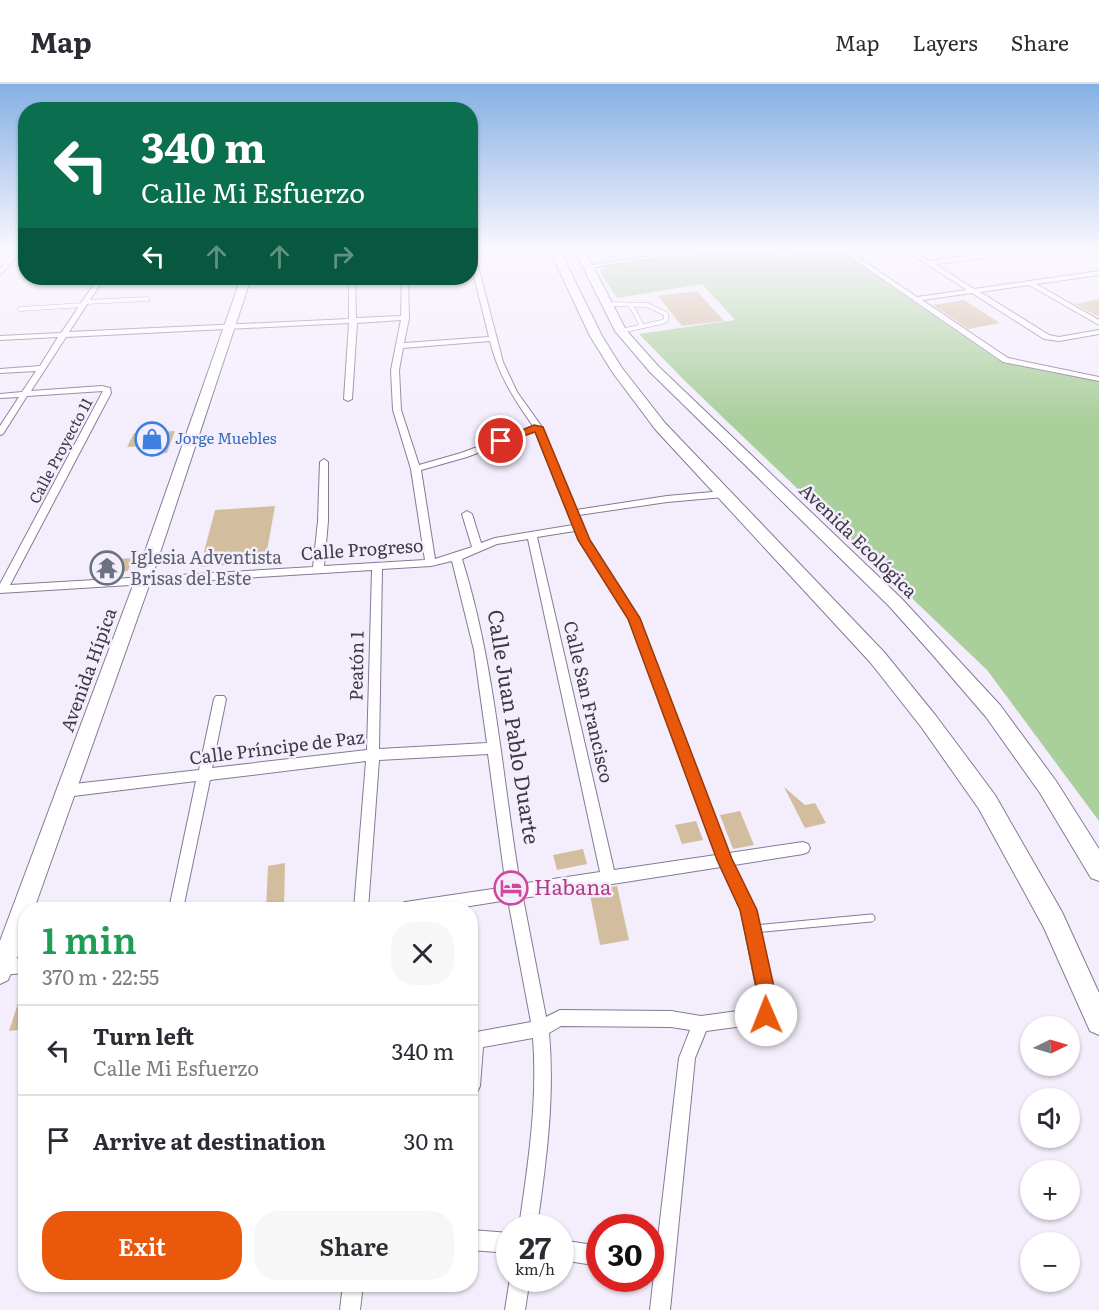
<!DOCTYPE html>
<meta charset="utf-8">
<style>
:root{--surface:#fff;--page:#f7f7f7;--text:#2b2b33;--muted:#7c7c81;--line:#e1e1e2;--accent:#ea580c}
body{margin:0;font-family:Literata,serif;background:var(--page);color:var(--text);height:100vh;display:flex;flex-direction:column;font-size:22px;white-space:nowrap}
*{box-sizing:border-box;margin:0}
p{font-size:20px;color:var(--muted)}
.icon{flex:none;width:33px;height:33px;fill:none;stroke:currentColor;stroke-width:2;stroke-linecap:round;stroke-linejoin:round}
.map{position:relative;flex:1;overflow:hidden}
.drawer{position:absolute;left:18px;top:818px;width:460px;height:390px;display:flex;flex-direction:column;background:var(--surface);border-radius:24px;box-shadow:0 2px 4px #0004}
.drawer>*{flex:none}
.hud{position:absolute;left:18px;top:18px;width:460px;height:183px;border-radius:24px;box-shadow:0 2px 4px #0004;background:#0b6e4f;color:#fff;overflow:hidden}
.needle{width:39px;rotate:85deg}
.fabs{position:absolute;left:1020px;top:932px;display:grid;gap:12px}
.fabs a{display:grid;place-items:center;width:60px;height:60px;border-radius:50%;background:var(--surface);box-shadow:0 2px 4px #0004;font-size:30px}
.speed{position:absolute;left:496px;top:1130px;display:flex;gap:12px;font-size:30px;font-weight:700;text-align:center}
.speed>*{display:grid;place-content:center;width:78px;height:78px;border-radius:50%;background:var(--surface);box-shadow:0 2px 4px #0004;line-height:1}
.speed small{font-size:15px;font-weight:400}
.speed .limit{border:9px solid #d22;background:#fff;color:#111}
.pin{position:absolute;display:grid;place-items:center;width:51px;height:51px;color:#fff;margin:-26px;border:3px solid #fff;border-radius:50%;box-shadow:0 2px 6px #0007}
.me{position:absolute;width:66px;margin:-33px;rotate:359deg;stroke-linejoin:round;filter:drop-shadow(0 0 4px #0008)}
.turn{display:flex;align-items:center;gap:21px;height:126px;padding:0 24px;font-size:27px}
.turn .icon{width:78px;height:78px;stroke-width:2.5}
.turn b{display:block;font-size:42px;line-height:51px}
.lanes{display:flex;align-items:center;height:57px;padding:0 24px;background:#0003;justify-content:center;gap:30px;direction:ltr}
.lanes .off{opacity:.35}
.round{display:grid;place-items:center;flex:none;width:63px;height:63px;border-radius:24px;background:var(--page)}
.summary{display:flex;align-items:center;justify-content:space-between;height:102px;padding:0 24px}
h1{font-size:36px;font-weight:600;line-height:45px;color:#1e9e55}
.cta{display:flex;gap:12px;margin-top:auto;padding:12px 24px}
.cta a{flex:1;height:69px;border-radius:24px;background:var(--accent);color:#fff;font-size:24px;font-weight:600;line-height:69px;text-align:center}
.cta a+a{background:var(--page);color:var(--text)}
ul{padding:0;list-style:none}
li{display:flex;align-items:center;gap:18px;height:90px;padding:0 24px;border-top:2px solid var(--line)}
li div{flex:1}
li b{display:block;font-size:22px}
li em{font-style:normal}
header{display:flex;align-items:center;gap:36px;box-sizing:border-box;height:84px;padding:0 30px;background:var(--surface);border-bottom:2px solid var(--line)}
header strong{font-size:28px}
nav{display:flex;gap:33px;margin-inline-start:auto;font-size:21px}
.map>svg:first-child{display:block}
</style>
<header>
<strong>Map</strong>
<nav><a>Map</a><a>Layers</a><a>Share</a></nav>
</header>
<div class="map">
<svg width="1099" height="1226" viewBox="0 0 1099 1226">
<rect width="100%" height="100%" fill="#f4eefc"/>
<polygon fill="#a9cf9b" points="713,167 771,167 783,171 813,167 840,167 998,276 1033,280 1099,298 1099,737 987,586 687,299 639,250 735,236 702,200 617,214 600,188 604,183 615,180"/>
<g fill="#d3bd9f">
<polygon points="697,207 724,237 682,242 658,212"/>
<polygon points="1099,215 1099,233 1075,220"/>
<polygon points="964,216 981,227 1000,239 968,245 933,221"/>
<polygon points="175,347 167,369 144,371 148,362 127,363 134,349"/>
<polygon points="275,422 265,478 200,483 215,426"/>
<polygon points="133,474 128,487 111,488 116,475"/>
<polygon points="784,703 805,721 815,719 826,739 805,744"/>
<polygon points="740,727 754,761 733,765 720,731"/>
<polygon points="696,737 703,756 682,760 675,741"/>
<polygon points="583,765 587,780 557,786 553,771"/>
<polygon points="285,779 284,825 266,825 268,782"/>
<polygon points="617,802 629,856 600,861 589,806"/>
<polygon points="23,904 26,904 26,945 9,947"/>
</g>
<g fill="none" stroke-linecap="round" stroke-linejoin="round">
<g stroke="#867997" stroke-width="5">
<g id="lane-far1">
<polyline points="85,218 147,215"/>
<polyline points="608,220 647,221 666,230 666,236 662,238 621,247"/>
<polyline points="631,221 642,242"/>
<polyline points="20,225 83,221"/>
</g>
</g>
<g stroke="#867997" stroke-width="9">
<polyline id="lane" points="754,845 871,834"/>
</g>
<g stroke="#867997" stroke-width="2">
<g id="street">
<polygon points="16,167 22,167 0,191 0,185"/>
<path d="M471,167h3l29,111 14,30 25,35 34,83 91,-14 57,-5 5,3 -5,3 -57,5 -88,13 10,25 50,78 90,235 74,-11 5,2 2,4 -2,4 -5,2 -69,11 21,45 22,95 -5,16 -6,2 -60,8 -11,27 -25,252h-20l4,-36h-3v-20l5,1 23,-197 11,-28 -19,-3 -110,-1 -12,7c6,65 -3,130 -12,194h-18c9,-62 19,-126 14,-189l-50,9 -3,39 -3,6 -6,3v-62l60,-11 -23,-122 -57,9h-53l2,-5 5,-2 101,-15 -18,-133 -109,6 -11,149h-14l12,-148 -156,19 -27,129h-14l27,-128 -131,16 -5,-2 -2,-4 2,-4 5,-2 134,-15 15,-71 2,-3h8l2,3 -14,69 155,-18 5,-180 -372,23v-9l103,-193 -76,5 -24,38 -3,1v-9l19,-29 -19,1v-4l22,-2 14,-21 -36,2v-4l40,-3 18,-29 -58,3v-4l61,-3 37,-55 70,1 -3,2 -64,2 -32,49 280,-13v-41h6l1,40 45,-2 1,-38h6l1,40 -5,25 85,-6 -18,-73zM401,236l-10,50 2,40 18,59 14,91 -101,6 4,-45v-59l-4,-3 -4,3 -2,59 -5,46 -303,18 101,-192 -1,-5 -8,-2 -71,5 35,-54 283,-14 -5,76 4,2 4,-2 5,-76zM490,257c8,33 24,58 43,85l-72,27 -42,12 -18,-55 -2,-40 4,-22zM535,347l38,94 -78,13 -14,5 -9,-29 -5,-3 -5,3 10,33 -37,12 -14,-89 46,-13zM575,447l4,9 50,79 87,236 -102,15 -77,-333zM528,455l72,333 -80,12c-18,-108 -25,-220 -58,-325l35,-15zM452,477l22,89 13,93 -108,6 3,-180 49,-3zM721,783l20,43 19,98 -59,8 -30,-5 -111,-1 -14,7 -23,-119z"/>
<polygon points="681,167 695,167 590,184 587,182"/>
<polygon points="842,167 849,167 917,213 967,206 906,167 913,167 929,177 1001,167 1001,170 998,172 935,180 974,205 1099,187 1099,191 1036,200 1099,236 1099,241 1029,201 980,208 1049,251 1059,253 1099,246 1099,250 1059,257 1044,255 972,209 922,216 1008,274 1099,293 1099,297 1003,278"/>
<polygon points="26,873 26,889 0,891 0,877"/>
<polygon points="471,1146 510,1149 510,1169 471,1166"/>
<polygon points="561,1156 600,1162 600,1182 561,1176"/>
<polygon points="510,1194 530,1194 525,1226 505,1226"/>
<polygon points="343,1200 363,1200 360,1226 340,1226"/>
</g>
</g>
<g stroke="#867997" stroke-width="2">
<path id="secondary" d="M241,194h10l-100,302 -117,329h-8c0,28 -7,46 -18,71l-8,4v-43l135,-361z"/>
</g>
<g stroke="#867997" stroke-width="2">
<g id="primary">
<polygon points="550,167 560,167 602,252 622,284 665,339 884,568 936,632 995,711 1062,828 1099,909 1099,951 1090,947 1044,844 979,725 922,644 870,578 655,345 613,289 590,252"/>
<polygon points="575,167 585,167 626,246 658,282 901,514 1000,621 1056,697 1099,765 1099,797 1091,794 1040,709 986,633 931,569 889,522 650,288 615,247"/>
</g>
</g>
<use href="#lane-far1" stroke="#fff" stroke-width="4"/>
<use href="#lane" stroke="#fff" stroke-width="7"/>
<use href="#street" fill="#fff" fill-rule="evenodd"/>
<use href="#secondary" fill="#fff" fill-rule="evenodd"/>
<use href="#primary" fill="#fff" fill-rule="evenodd"/>
</g>
<linearGradient id="sky" x2="0" y2="1"><stop stop-color="#85b0e4"/><stop offset="0.49" stop-color="#faf7fe"/><stop offset="1" stop-color="#faf7fe" stop-opacity="0"/></linearGradient>
<rect width="1099" height="338" fill="url(#sky)"/>
<polygon fill="#ea580c" stroke="#983908" stroke-width="1.5" points="534,341 543,343 590,456 640,534 732,775 757,826 778,921 772,937 766,940 759,937 757,931 760,921 740,826 717,776 628,535 578,456 535,348 501,360 496,357"/>
<defs>
<g id="shop-ring" transform="scale(1.725)"><circle r="9.5" fill="#f4eefc" stroke="#3f7fe0" stroke-width="1.5"/><path d="M-5-2.5h2.3a2.7 3.5 0 0 1 5.4 0H5L5.5 6h-11ZM-1.5-2.5h3a1.5 2.3 0 0 0-3 0Z" fill="#3f7fe0"/></g>
<g id="temple-ring" transform="scale(1.725)"><circle r="9.5" fill="#f4eefc" stroke="#6b7280" stroke-width="1.5"/><path d="M0-6L5-2H3V0L6.5 2.5H4V6H1.5V3h-3V6H-4V2.5H-6.5L-3 0V-2H-5Z" fill="#6b7280"/></g>
<g id="hotel-ring" transform="scale(1.725)"><circle r="9.5" fill="#f4eefc" stroke="#d1479c" stroke-width="1.5"/><path d="M-6-4.5h1.5V1H6V5H4.5V3h-9V5H-6ZM-4 0a1.8 1.8 0 1 1 3.6 0ZM.5 0V-2.5h3Q6-2.5 6 0Z" fill="#d1479c"/></g>
</defs>
<g fill-rule="evenodd">
<use href="#shop-ring" x="152" y="355"/>
<use href="#temple-ring" x="107" y="484"/>
<use href="#hotel-ring" x="511" y="804"/>
</g>
<g text-anchor="middle" stroke-width="5" stroke-linejoin="round" paint-order="stroke">
<g font-size="15" fill="#366cbe" stroke="#f4eefc" text-anchor="start">
<text x="175" y="360">Jorge Muebles</text>
</g>
<g font-size="15" fill="#3f3947" stroke="#f4eefc">
<text transform="translate(61 367) rotate(-62)" y="5">Calle Proyecto 11</text>
</g>
<g font-size="18" fill="#3f3947" stroke="#f4eefc">
<text transform="translate(858 457) rotate(44)" y="6">Avenida Ecológica</text>
<text transform="translate(362 466) rotate(-4)" y="6">Calle Progreso</text>
<text transform="translate(357 582) rotate(-89)" y="6">Peatón 1</text>
<text transform="translate(89 586) rotate(-70)" y="6">Avenida Hípica</text>
<text transform="translate(588 618) rotate(77)" y="6">Calle San Francisco</text>
<text transform="translate(277 664) rotate(-7)" y="6">Calle Príncipe de Paz</text>
</g>
<g font-size="18" fill="#5b616d" stroke="#f4eefc" text-anchor="start">
<text x="130" y="480">Iglesia Adventista<tspan x="130" dy="21">Brisas del Este</tspan></text>
</g>
<g font-size="21" fill="#3f3947" stroke="#f4eefc">
<text transform="translate(513 643) rotate(81)" y="7">Calle Juan Pablo Duarte</text>
</g>
<g font-size="21" fill="#b23c85" stroke="#f4eefc" text-anchor="start">
<text x="534" y="811">Habana</text>
</g>
</g>
</svg>
<div class="fabs">
<a><svg class="needle" viewBox="-14 -14 28 28"><path d="M0-13l5 13h-10z" fill="#e53935"/><path d="M0 13l5-13h-10z" fill="#7c7c81"/></svg></a>
<a><svg class="icon" aria-label="sound" viewBox="0 0 24 24"><path d="M4 9h4l5-4v14l-5-4H4zM17 9q2 3 0 6"/></svg></a>
<a>+</a>
<a>−</a>
</div>
<div class="speed"><div>27<small>km/h</small></div><div class="limit">30</div></div>
<div class="pin" style="left:501px;top:357px;background:#d93025"><svg class="icon" aria-label="arrive" viewBox="0 0 24 24"><path d="M6 21V4h12l-3 4 3 4H6"/></svg></div>
<svg class="me" style="left:766px;top:931px" viewBox="-20 -20 40 40"><circle r="19" fill="#fff"/><path d="M0-13L10 11 0 6-10 11z" fill="#ea580c"/></svg>
<div class="hud">
<div class="turn"><svg class="icon" aria-label="left" viewBox="0 0 24 24"><path d="M17 20v-9H6M10 6l-5 5 5 5"/></svg><div><b>340 m</b>Calle Mi Esfuerzo</div></div>
<div class="lanes"><svg class="icon" aria-label="left" viewBox="0 0 24 24"><path d="M17 20v-9H6M10 6l-5 5 5 5"/></svg><svg class="icon off" aria-label="ahead" viewBox="0 0 24 24"><path d="M12 20V5M6 11l6-6 6 6"/></svg><svg class="icon off" aria-label="ahead" viewBox="0 0 24 24"><path d="M12 20V5M6 11l6-6 6 6"/></svg><svg class="icon off" aria-label="right" viewBox="0 0 24 24"><path d="M7 20v-9h11M14 6l5 5-5 5"/></svg></div>
</div>
<section class="drawer">
<div class="summary"><div><h1>1 min</h1><p>370 m · 22:55</p></div><a class="round"><svg class="icon" aria-label="close" viewBox="0 0 24 24"><path d="M6 6l12 12M18 6L6 18"/></svg></a></div>
<ul>
<li><svg class="icon" aria-label="left" viewBox="0 0 24 24"><path d="M17 20v-9H6M10 6l-5 5 5 5"/></svg><div><b>Turn left</b><p>Calle Mi Esfuerzo</p></div><em>340 m</em></li>
<li><svg class="icon" aria-label="arrive" viewBox="0 0 24 24"><path d="M6 21V4h12l-3 4 3 4H6"/></svg><div><b>Arrive at destination</b></div><em>30 m</em></li>
</ul>
<div class="cta"><a>Exit</a><a>Share</a></div>
</section>
</div>
